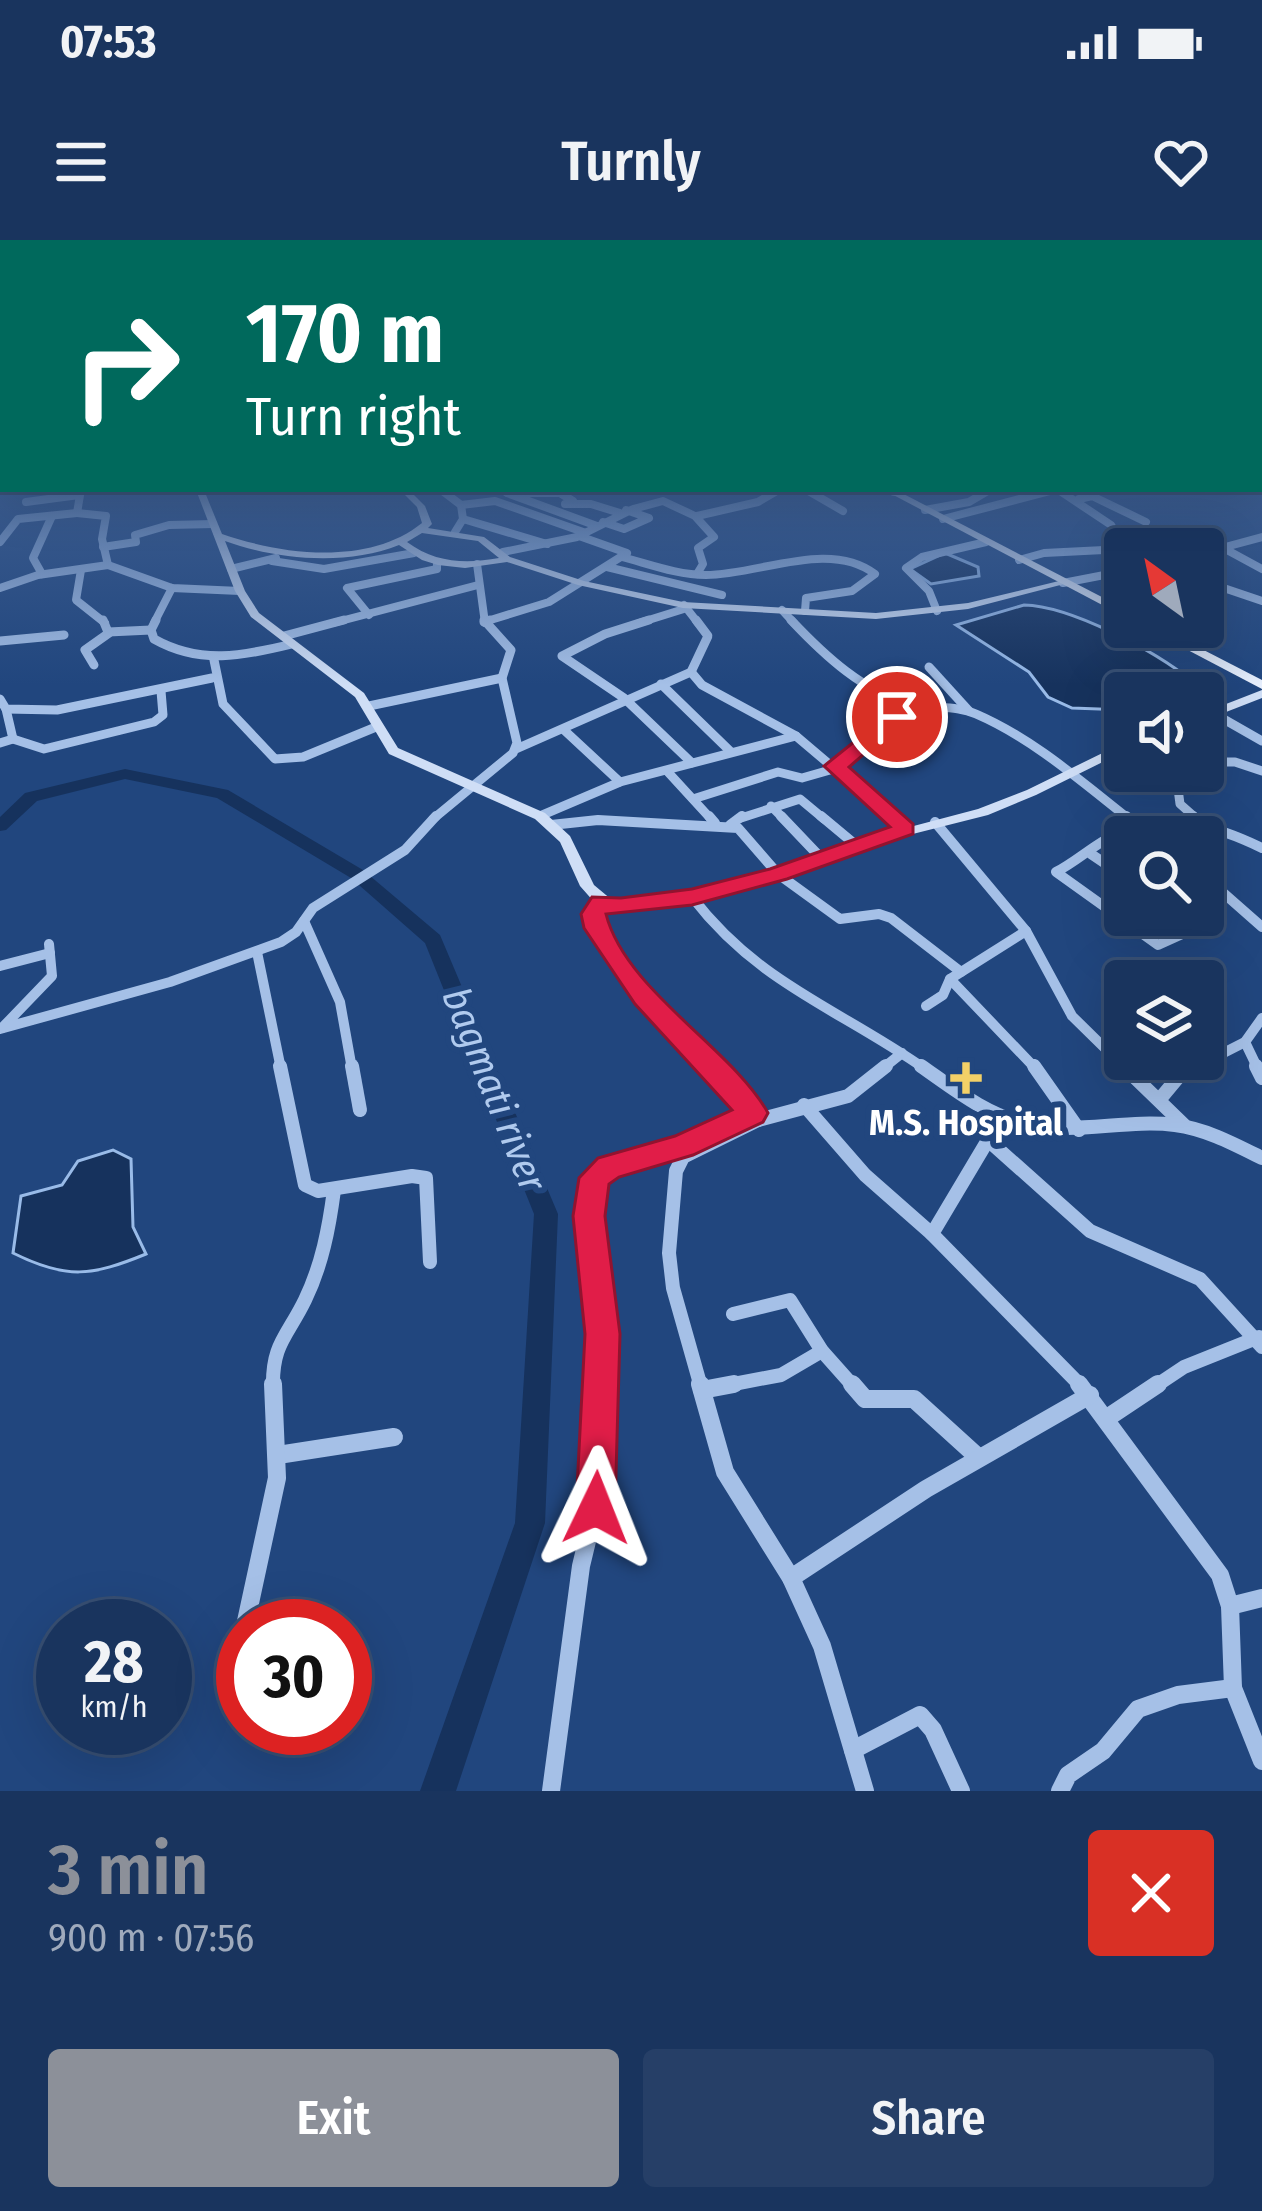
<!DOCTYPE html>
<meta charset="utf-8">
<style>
:root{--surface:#19345e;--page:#263f67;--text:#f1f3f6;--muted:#9faabc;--line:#374f73;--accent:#8c9099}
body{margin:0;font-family:"Fira Sans Condensed",sans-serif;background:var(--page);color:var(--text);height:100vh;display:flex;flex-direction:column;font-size:45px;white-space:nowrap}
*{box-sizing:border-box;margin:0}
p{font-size:39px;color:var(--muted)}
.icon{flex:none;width:66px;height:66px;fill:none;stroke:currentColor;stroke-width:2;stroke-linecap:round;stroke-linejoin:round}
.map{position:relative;height:1551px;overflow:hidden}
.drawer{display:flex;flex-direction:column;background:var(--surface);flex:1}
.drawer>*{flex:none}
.banner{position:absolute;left:0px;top:0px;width:1263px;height:252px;box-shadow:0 12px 48px #0002,0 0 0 3px var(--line);background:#00695c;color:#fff;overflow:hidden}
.needle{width:78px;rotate:327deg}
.controls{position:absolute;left:1104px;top:288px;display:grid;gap:24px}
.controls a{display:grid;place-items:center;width:120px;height:120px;border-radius:12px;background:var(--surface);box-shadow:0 12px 48px #0002,0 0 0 3px var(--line);font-size:60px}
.speed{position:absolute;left:36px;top:1359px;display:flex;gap:24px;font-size:60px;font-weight:700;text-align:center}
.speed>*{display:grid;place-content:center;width:156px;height:156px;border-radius:50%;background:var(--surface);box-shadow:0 12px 48px #0002,0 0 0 3px var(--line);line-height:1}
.speed small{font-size:30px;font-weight:400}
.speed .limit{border:18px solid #d22;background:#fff;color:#111}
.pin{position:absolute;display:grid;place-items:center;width:102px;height:102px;color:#fff;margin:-51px;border:6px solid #fff;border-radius:50%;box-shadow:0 3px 12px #0007}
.me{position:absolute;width:132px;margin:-66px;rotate:2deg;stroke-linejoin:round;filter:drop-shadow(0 0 9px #0008)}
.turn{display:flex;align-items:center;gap:42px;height:252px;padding:0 48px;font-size:54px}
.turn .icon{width:156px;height:156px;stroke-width:2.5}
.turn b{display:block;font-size:84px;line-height:102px}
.round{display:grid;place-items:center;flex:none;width:126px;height:126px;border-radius:12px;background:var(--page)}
.headline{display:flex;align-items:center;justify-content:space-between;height:204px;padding:0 48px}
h1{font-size:72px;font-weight:600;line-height:90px;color:var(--accent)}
.primary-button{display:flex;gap:24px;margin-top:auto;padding:24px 48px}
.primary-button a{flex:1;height:138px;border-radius:12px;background:var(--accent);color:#fff;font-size:48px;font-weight:600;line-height:138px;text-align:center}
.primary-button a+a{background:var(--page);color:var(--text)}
.status{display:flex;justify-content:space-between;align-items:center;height:84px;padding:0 60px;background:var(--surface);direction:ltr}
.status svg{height:33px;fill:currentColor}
header{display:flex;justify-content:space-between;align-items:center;height:156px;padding:0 48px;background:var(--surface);font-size:54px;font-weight:600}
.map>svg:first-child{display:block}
</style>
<div class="status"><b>07:53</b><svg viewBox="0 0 49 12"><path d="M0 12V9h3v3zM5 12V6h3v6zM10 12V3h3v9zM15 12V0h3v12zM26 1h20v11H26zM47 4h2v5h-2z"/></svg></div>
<header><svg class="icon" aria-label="menu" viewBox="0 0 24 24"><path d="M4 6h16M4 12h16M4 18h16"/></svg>Turnly<svg class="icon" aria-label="heart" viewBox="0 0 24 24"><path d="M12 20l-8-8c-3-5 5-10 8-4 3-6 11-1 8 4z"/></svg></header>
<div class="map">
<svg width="1262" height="1551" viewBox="0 0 1262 1551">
<rect width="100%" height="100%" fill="#21467e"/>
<g fill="#16325d" stroke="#99bbe8" stroke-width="3">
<polygon points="945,313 978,327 979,336 931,344 910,329"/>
<path d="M1024,365c47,1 131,46 168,76l2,12h-69v17l-53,-2 -24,-11 -19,-25 -73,-47z"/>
<path d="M113,910l18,9 2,68 13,27c-54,22 -79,26 -133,-1l8,-57 41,-11 16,-24z"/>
</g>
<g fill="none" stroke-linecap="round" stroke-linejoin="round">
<polygon fill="#16325d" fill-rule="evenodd" points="125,529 228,550 363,630 440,695 558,974 545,1283 456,1551 420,1551 515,1283 534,974 425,703 351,638 217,558 125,539 37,561 6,590 0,591 0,577 25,553"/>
<g stroke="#a5c0e7" stroke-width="8">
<polyline points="81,249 77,273 106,276 102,299 108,325 172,348 240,351"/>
<polyline points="440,249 461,265 463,279 455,292"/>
<polyline points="805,249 843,271"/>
<polyline points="1057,249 1111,285 1125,309"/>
<polyline points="1115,249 1132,249"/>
<polyline points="894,252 920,249"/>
<polyline points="507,253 597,286"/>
<polyline points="508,253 560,253 573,261"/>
<polyline points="1079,259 1092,256 1146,282"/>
<polyline points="26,262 79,255"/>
<polyline points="565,264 591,264 620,273"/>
<polyline points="461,265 495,261 586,293"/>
<polyline points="925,270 969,262 991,249"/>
<polyline points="697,276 758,262 780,249"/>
<polyline points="463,279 547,304"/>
<polyline points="943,279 1058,249"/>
<polyline points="603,282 624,289 649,278 626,270"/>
<polyline points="0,302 18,279 77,273"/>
<polyline points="103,307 136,302 135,295 169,285 213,284"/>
<polyline points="1227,310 1262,329"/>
<polyline points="503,312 577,297 633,269 663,261 695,276 714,297 698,308 703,324 697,334"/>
<polyline points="1203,313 1262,297"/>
<path d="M622,317c27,7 56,18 84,18 53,0 123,-36 169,-1l-23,17 -46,7 -1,13"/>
<polyline points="1019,320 1044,313 1124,309"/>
<polyline points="272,321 324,329 414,313"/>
<polyline points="477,324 485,383"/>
<polyline points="607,327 722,355"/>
<polyline points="231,329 276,318"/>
<polyline points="81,330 76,360 105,383"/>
<polyline points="42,334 33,318 52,276"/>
<polyline points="1203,341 1262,361"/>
<polyline points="1063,343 1125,331"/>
<polyline points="0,348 38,335 108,325"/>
<polyline points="684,365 698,383"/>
<polyline points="782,370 794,383"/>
<polyline points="937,371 929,351 906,328 922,317 986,302"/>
<polyline points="369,375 347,348 437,329 437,323"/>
<polyline points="484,382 549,362 627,313 579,296"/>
<polyline points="154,383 172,348"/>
<polyline points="333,383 478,345"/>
<polyline points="639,383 687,368"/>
</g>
<g stroke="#a5c0e7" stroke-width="9">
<polyline points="103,380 108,392 151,390"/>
<path d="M156,380l-5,10 3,9c46,26 89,17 138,5"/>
<polyline points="649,380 605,394 562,416 624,458 692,523"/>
<path d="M791,380c32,34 74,74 121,84 21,5 44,1 64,10 56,24 106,68 153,105"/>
<polyline points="484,382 490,380"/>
<polyline points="284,396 344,380"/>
<polyline points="0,401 64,395"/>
<polyline points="214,420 223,464 275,519 303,517 376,487"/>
<polyline points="94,425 85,410 109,393"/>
<polyline points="929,427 969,471"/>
<polyline points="691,432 702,445 796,496 894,579"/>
<polyline points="661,444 731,512"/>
<polyline points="0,459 6,469 57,470 212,438"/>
<polyline points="369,466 502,438"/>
<polyline points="1213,473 1262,501"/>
<polyline points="564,490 620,542"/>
<polyline points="13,499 44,509 154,482 163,475 161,451"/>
<polyline points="0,503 13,499 6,469"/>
<polyline points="516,509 691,432 708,396 696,380"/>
<polyline points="1203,522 1235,522 1262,531"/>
<polyline points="835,526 895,481 892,457"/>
<polyline points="667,531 711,579"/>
<polyline points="1186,531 1177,541 1180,564 1197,579"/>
<polyline points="693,559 778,532 802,538 837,528"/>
<polyline points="771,566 784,579"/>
<polyline points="540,576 620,542 796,496"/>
<polyline points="433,579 513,513 517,503 502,438 511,410 484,380"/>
<polyline points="738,579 800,559 824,579"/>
</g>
<g stroke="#a5c0e7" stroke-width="10">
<polyline points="709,576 715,583"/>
<polyline points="781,576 821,618"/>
<polyline points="821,576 857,606"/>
<polyline points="891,576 906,589"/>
<polyline points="1126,576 1153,597"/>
<polyline points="1193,576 1201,583"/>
<polyline points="935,582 1026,691 1072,776 1126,829"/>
<polyline points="551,585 598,580 738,588 778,634 840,679 879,674 891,678 961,732"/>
<polyline points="730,585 742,576"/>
<polyline points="1091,614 1125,637"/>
<polyline points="1203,635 1262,687"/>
<path d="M692,657c68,88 146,111 233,172"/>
<path d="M601,662l-8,18c31,57 73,102 118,149"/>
<path d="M1183,675l17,11 -42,19 -102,-73c23,-12 42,-31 66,-41 46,-20 97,-4 140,17"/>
<polyline points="304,681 340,762 352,829"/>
<polyline points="257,712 281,829"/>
<polyline points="0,726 50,713"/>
<polyline points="950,739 1036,829"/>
<polyline points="926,766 943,755 950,739 1026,691"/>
<polyline points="2,788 52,736 49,704"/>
<polyline points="0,789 170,742 281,702 296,692 313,668 405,610 436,576"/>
<polyline points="1245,802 1258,829"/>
<polyline points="882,829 902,813"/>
<polyline points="1192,829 1245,802 1262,778"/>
</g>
<g stroke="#a5c0e7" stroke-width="14">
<polyline points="280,826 305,945 318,951 412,936 426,938 430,1022"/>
<polyline points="352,826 360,870"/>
<polyline points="708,826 758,880"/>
<path d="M921,826c33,23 65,49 105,58 49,11 100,-5 149,1 31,4 59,19 87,33"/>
<polyline points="1034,826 1079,890"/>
<polyline points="1123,826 1184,885"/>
<polyline points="1256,826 1262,838"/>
<polyline points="1160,859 1180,835 1198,826"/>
<polyline points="804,865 865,935 932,994"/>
<polyline points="993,873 988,900 932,994 1082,1147"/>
<polyline points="988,900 1090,991 1200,1039 1262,1107"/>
<polyline points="733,1074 790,1060 822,1111 854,1147"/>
<path d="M273,1147c-1,-43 14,-50 32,-87 17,-35 24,-72 29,-110"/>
<polyline points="600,1147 602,1094 589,977 594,938 609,927 699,899"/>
<polyline points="701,1147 673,1048 669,1013 676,931 683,917 758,880 848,856 886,826"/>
<polyline points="718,1147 781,1135 822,1111"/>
<polyline points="1154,1147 1184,1127 1259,1097"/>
</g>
<g stroke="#a5c0e7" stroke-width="18">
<polyline points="700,1144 725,1232 791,1338 822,1406 865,1551"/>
<polyline points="852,1144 865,1159 914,1159 979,1218"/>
<polyline points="1079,1144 1220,1335 1230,1366 1233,1448 1262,1521"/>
<polyline points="702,1150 734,1144"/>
<polyline points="1107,1178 1158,1144"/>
<polyline points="278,1215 394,1197"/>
<polyline points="791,1338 926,1249 1090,1155"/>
<polyline points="1230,1366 1262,1358"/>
<polyline points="245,1386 277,1238 273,1144"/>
<polyline points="239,1409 243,1395"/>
<polyline points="853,1510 920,1475 933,1490 961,1551"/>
<polyline points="551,1551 581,1326 595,1268 600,1144"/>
<polyline points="1060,1551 1068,1535 1103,1511 1138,1469 1178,1455 1233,1448"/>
</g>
<g fill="#cfdef6" fill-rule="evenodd">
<polygon points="77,249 155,249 151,252 81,252"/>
<path d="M399,249h9l17,17 7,18 -4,4 56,9 26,20 74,24 99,21 193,11 92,-10 95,-23 5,3 -100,26 -92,10 -193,-11 -105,-23 -71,-23 -42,6 -27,-3 -16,-5 -23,-15c-52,21 -122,15 -174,-4l20,50 14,22 105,80 34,55 147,65 25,23 24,49 18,15 28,1 64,-9 168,-55 106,-28 49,-19 98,-48v9l-89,44 -48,20 -107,27 -140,49 -69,16 -63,3 -14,-7 -15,-17 -20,-44 -25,-23 -146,-65 -34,-57 -104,-80 -16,-26 -39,-101h8l18,44c61,21 147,32 200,-11l-5,-16zM422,293l56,8 21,17c-33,6 -64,5 -92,-16z"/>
<polygon points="1262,450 1262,458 1203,481 1203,473"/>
</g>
<g fill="#e7effd" fill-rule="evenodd">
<polygon points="882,249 894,249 1125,369 1125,377"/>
<polygon points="1144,387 1159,387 1262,440 1262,449"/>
</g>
</g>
<linearGradient id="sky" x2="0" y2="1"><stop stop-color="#122645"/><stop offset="0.51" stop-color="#3d5d8f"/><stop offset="1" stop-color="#3d5d8f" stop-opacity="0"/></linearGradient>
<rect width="1262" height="445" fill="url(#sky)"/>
<path fill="#e11d48" stroke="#92132f" stroke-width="3" d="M890,473l17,4 -58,50 64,57v10l-126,45 -95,26 -86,9c19,76 127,135 162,199l-5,9 -70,33 -74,22 -10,7 -4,32 15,118 -5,174 -6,14 -13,6 -14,-6 -6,-14 9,-174 -12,-118 6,-38 19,-20 77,-22 57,-26 -97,-106 -51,-76 -3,-14 11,-17 29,1 71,-9 78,-20 120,-42 -66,-61z"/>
<path fill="#f3d067" stroke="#21467e" stroke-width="4.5" d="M960 820h12v12h12v12h-12v12h-12v-12h-12v-12h12z"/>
<g text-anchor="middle" stroke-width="12" stroke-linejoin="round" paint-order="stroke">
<g font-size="36" font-weight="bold" fill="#fff" stroke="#21467e">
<text x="966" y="895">M.S. Hospital</text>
</g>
<g font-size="39" font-style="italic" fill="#b0caee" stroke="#21467e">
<text transform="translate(495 849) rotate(68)" y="14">bagmati river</text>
</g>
</g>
</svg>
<div class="controls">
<a><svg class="needle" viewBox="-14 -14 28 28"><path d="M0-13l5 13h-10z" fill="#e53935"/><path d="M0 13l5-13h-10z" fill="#9faabc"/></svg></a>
<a><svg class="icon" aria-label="sound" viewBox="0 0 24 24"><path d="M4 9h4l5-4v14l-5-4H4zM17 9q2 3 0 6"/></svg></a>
<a><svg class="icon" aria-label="search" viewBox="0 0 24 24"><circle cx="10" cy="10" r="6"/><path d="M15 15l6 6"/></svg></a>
<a><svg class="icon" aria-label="layers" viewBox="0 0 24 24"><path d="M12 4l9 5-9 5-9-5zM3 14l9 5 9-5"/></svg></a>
</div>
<div class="speed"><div>28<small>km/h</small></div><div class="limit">30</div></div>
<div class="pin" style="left:897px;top:477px;background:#d93025"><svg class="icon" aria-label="arrive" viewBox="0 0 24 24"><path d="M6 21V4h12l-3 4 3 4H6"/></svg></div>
<svg class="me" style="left:596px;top:1268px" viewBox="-20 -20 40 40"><path d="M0-17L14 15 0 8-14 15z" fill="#e11d48" stroke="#fff" stroke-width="4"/></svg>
<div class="banner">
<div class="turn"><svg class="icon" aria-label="right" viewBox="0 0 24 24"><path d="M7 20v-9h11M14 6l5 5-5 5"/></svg><div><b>170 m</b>Turn right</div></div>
</div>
</div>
<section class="drawer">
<div class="headline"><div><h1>3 min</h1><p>900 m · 07:56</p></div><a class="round" style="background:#d93025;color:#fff"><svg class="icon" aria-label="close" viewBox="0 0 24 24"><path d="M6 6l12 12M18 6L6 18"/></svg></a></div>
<div class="primary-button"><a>Exit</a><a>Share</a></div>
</section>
